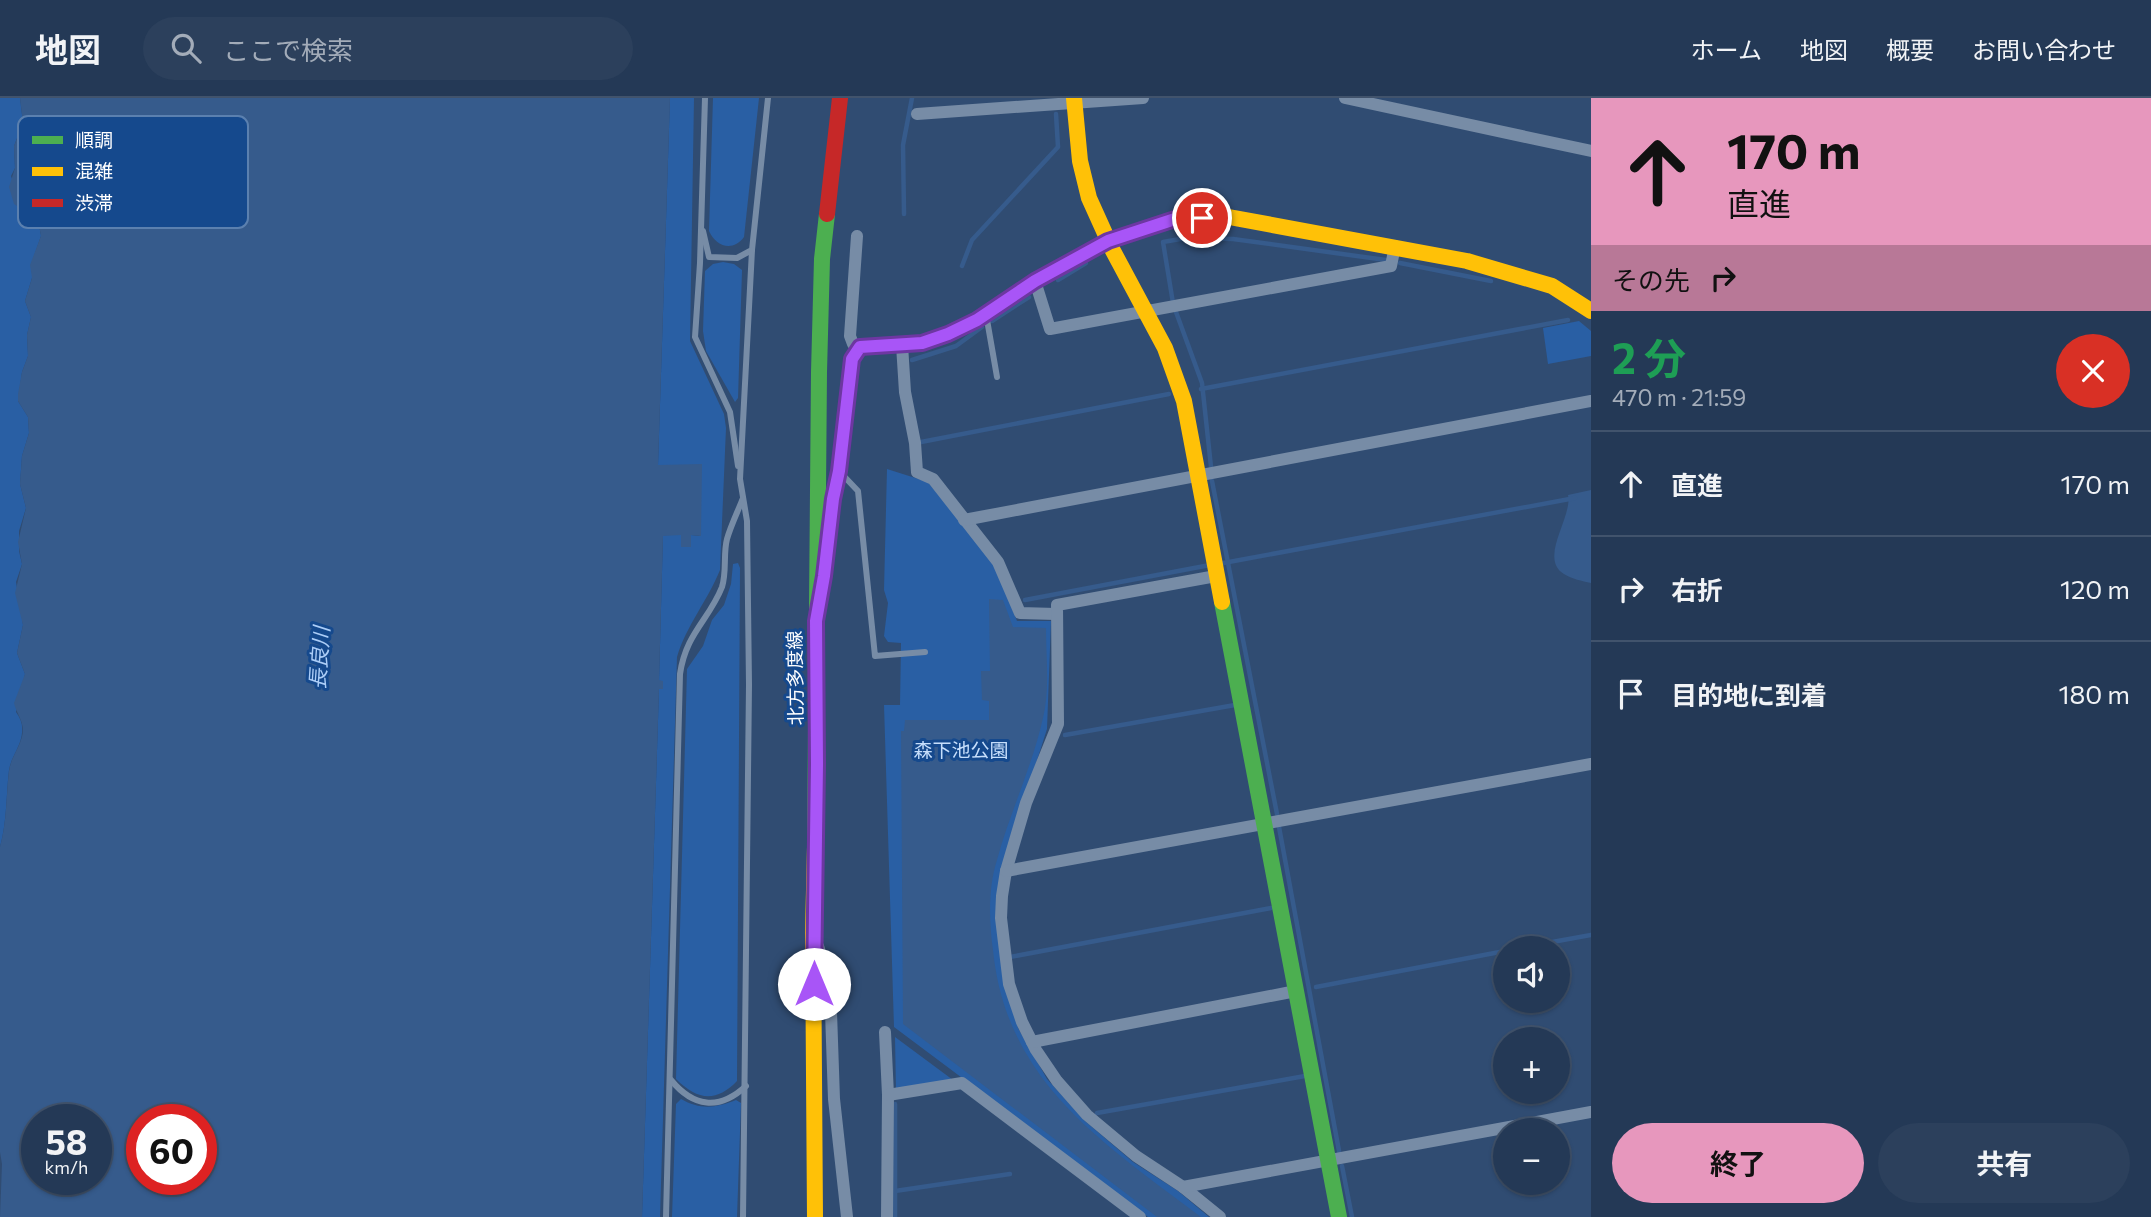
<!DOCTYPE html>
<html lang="ja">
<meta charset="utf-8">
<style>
:root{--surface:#243956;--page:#2c405c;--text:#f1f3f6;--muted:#a3acb9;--line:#41536c;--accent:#e797bd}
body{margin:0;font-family:Commissioner,"Noto Sans JP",sans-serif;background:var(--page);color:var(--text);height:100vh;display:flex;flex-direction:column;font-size:26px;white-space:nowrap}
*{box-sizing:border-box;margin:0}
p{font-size:23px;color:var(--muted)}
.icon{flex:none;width:38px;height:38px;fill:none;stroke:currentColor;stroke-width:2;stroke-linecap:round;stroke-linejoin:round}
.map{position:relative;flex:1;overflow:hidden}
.panel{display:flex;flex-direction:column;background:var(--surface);width:560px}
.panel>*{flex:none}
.top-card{background:#e797bd;color:#111;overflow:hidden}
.fabs{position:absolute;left:1493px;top:838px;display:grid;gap:14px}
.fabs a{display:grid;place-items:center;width:77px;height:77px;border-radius:50%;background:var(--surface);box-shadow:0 2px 5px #0004,0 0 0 2px var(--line);font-size:35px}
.speed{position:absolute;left:21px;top:1006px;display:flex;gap:14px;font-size:35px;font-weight:700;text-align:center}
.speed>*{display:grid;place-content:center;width:91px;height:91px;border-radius:50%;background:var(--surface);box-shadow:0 2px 5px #0004,0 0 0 2px var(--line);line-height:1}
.speed small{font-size:18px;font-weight:400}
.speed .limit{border:10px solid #d22;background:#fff;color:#111}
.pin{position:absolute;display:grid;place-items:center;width:60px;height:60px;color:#fff;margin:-30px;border:4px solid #fff;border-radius:50%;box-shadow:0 2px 7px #0007}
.me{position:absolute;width:77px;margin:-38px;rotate:0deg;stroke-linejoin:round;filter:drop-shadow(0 0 5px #0008)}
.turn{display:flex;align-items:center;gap:24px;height:147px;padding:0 21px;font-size:32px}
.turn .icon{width:91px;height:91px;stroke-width:2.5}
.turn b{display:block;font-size:49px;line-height:60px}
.then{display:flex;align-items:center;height:66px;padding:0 21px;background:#0003;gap:14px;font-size:26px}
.round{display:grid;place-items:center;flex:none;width:74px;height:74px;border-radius:37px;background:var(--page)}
.headline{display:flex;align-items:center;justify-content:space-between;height:119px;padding:0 21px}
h1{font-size:42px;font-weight:700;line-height:52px;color:#1e9e55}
.button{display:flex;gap:14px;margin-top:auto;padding:14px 21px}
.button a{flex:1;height:80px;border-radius:42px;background:var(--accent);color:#111;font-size:28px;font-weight:700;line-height:80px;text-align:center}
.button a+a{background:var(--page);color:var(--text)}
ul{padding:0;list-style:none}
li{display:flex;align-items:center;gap:21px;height:105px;padding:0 21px;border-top:2px solid var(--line)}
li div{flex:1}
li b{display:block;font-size:26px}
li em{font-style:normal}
header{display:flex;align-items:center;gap:42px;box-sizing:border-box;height:98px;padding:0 35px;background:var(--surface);border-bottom:2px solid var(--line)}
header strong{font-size:33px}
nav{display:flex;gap:38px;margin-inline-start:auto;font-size:24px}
.search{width:490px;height:63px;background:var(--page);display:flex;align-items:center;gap:18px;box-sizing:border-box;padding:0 24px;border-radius:38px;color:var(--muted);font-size:26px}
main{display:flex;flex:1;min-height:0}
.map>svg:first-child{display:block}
</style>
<header>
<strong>地図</strong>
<div class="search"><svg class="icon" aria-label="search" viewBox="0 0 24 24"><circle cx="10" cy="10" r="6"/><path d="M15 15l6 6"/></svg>ここで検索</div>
<nav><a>ホーム</a><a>地図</a><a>概要</a><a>お問い合わせ</a></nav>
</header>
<main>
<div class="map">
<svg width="1591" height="1119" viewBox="0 0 1591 1119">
<rect width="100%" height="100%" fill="#304c72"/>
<g fill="#295fa4">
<path d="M0,0h20l3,25 -9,23 1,22 -4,8 12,35 15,8 3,17 -7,20 -2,22 -7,23 6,16 -4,18 1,21 -6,16 -4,29 10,16 1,16 -7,23 -2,28 6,24 -7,23v20l3,13 -6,18 7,43 -6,28 8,21 -9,38c5,7 7,13 6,21 -1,13 -11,24 -13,37 -3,26 -2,52 -9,77z"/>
<path d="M670,0h24l-4,243 34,73 2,14 -6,142c-12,30 -34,56 -43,87l-17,560h-18l17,-528 4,-1v-7h-4l4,-146h18v12l10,-12 9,1 -42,-70z"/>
<path d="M713,0h46l-15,139c-11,15 -28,10 -35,-6z"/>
<polygon points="723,164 734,166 742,172 738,300 735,304 706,253 703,233 705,173 713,166"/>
<polygon points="1579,223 1591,233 1591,258 1548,266 1543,230"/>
<polygon points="887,371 928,384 994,465 1017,523 1051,523 1047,631 1001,775 1018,930 1047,981 1085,1023 1133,1064 1178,1093 1209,1119 1148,1119 894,929 884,607 900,607 901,545 888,544 884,538 888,505 884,492"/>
<path d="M738,465l2,5 -3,513c-21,22 -40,19 -61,-2l11,-410 16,-23 9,-26 12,-15 7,-21 2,-20z"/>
<polygon points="895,939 953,982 896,992"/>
<path d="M681,1001c19,11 35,9 55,1l5,3 -4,114h-65l4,-113z"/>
</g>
<g fill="#365b8c" fill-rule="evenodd">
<path d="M20,0h650l-12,367 44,-1 -1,72 -10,-1v12h-10v-12l-18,1 -4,144 4,1v8h-4l-17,528h-642l2,-53 -2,-12v-305c7,-25 6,-50 9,-76 2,-15 14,-27 14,-42 -1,-10 -7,-17 -9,-26l11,-29 -8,-21 6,-28 -8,-32 7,-29 -4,-22 8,-34 -6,-24 2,-28 7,-23 -1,-16 -10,-16v-7l4,-22 6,-16 -1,-21 4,-18 -6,-16 7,-23 -2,-13 11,-29 -3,-17 -24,-15 -5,-17 6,-19 -1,-22 9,-23zM96,1022v60h-59v-60zM142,1022h59v60h-59z"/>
<path d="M1591,392v93c-9,-2 -19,-4 -27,-9 -26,-16 9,-57 4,-79z"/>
<path d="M989,501l14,1 10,27 33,1c0,29 4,62 -3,90 -11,49 -33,94 -46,142 -9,28 -8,61 -4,90 13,132 110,193 208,267h-44l-254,-193 -2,-293h3l1,-11h84v-19l-7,-1 -1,-29h9z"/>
</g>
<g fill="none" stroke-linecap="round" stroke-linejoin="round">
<g stroke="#365b8c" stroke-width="4.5">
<polyline points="904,116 903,47 912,0"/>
<polyline points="1400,165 1491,183"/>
<polyline points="962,168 972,142 1058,49 1056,16"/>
<polyline points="1058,182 1086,165"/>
<polyline points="1173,205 1163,144 1186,140 1233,141 1386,162"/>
<polyline points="1176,214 1202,285 1211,369"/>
<polyline points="992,223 1029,199"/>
<polyline points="912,262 956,248 982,229"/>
<polyline points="1201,291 1568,222"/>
<polyline points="921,344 1169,296"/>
<polyline points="1212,383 1277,716"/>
<polyline points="1218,466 1575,400"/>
<polyline points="1025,502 1210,467"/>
<polyline points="1065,637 1235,607"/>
<polyline points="1279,729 1339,1053"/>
<polyline points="1519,850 1591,837"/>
<polyline points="1010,859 1271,810"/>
<polyline points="1316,889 1505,853"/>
<polyline points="1097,1015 1305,978"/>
<polyline points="1342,1068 1352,1119"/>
<polyline points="895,1093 1010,1076"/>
<polyline points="895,1119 895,1006"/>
</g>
<g stroke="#778ca6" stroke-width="6">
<polyline points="705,0 700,165 695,239 730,314 738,368"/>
<polyline points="703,133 709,159 737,160 752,152 768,0"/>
<polyline points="986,216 997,279"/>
<polyline points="839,373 858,393 875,558 925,554"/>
<path d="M671,982c22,27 48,31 75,6"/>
<path d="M666,1119l14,-543c6,-41 29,-54 42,-87 5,-16 1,-33 5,-48 4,-14 11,-28 16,-41"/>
<polyline points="743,1119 749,587 747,423 740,381 752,152"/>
</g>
<g stroke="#778ca6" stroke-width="12">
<polyline points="1345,0 1591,53"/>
<polyline points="917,16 1143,0"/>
<polyline points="857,138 850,238 853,246 860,249"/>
<polyline points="1035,183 1050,231 1391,168 1395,148"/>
<polyline points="902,247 905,294 915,345 917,374 933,381 998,464 1020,515 1056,516"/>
<polyline points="964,422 1591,303"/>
<path d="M825,473c8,-71 19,-141 27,-212l8,-12 62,-4 26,-9 29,-14 58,-39 73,-40"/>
<polyline points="1216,478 1057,507 1058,626 1026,705 1006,773 1002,798 1001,820 1009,886 1022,924 1036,952 1057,983 1087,1017 1136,1058 1183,1089 1220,1119"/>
<polyline points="1006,773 1591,666"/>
<polyline points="818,848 830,885 834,1001 847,1119"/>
<polyline points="885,934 888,997 887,1119"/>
<polyline points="1032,944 1296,893"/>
<polyline points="888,997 962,985 1140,1119"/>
<polyline points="1183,1089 1591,1014"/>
</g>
<g stroke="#4caf50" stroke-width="16">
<polyline points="1222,504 1339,1119"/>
<polyline points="815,749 819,274 822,161 827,116"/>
</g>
<g stroke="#ffc107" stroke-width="16">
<polyline points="1074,0 1080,63 1089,100 1112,151 1165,250 1184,303 1222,504"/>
<polyline points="1108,143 1175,121 1229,119 1467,163 1552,188 1591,213"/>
<polyline points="815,1119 813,835 815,749"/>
</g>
<polyline stroke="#c62828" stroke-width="16" points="827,116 840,0"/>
</g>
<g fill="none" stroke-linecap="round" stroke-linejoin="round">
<g stroke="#6d37a1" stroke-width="18">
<polyline id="route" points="814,886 817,666 816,523 824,478 833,401 839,373 852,261 860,249 922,245 948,236 977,222 1035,183 1108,143 1175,121 1202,120"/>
</g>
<use href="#route" stroke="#a855f7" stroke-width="12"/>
</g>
<g text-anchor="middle" stroke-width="6" stroke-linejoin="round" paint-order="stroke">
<g font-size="19" fill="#fff" stroke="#15498d">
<text transform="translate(795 580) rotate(-91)" y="7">北方多度線</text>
</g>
<g font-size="19" fill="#c6defb" stroke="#15498d">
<text x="961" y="659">森下池公園</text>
</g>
<g font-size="21" font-style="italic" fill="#accdf7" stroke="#15498d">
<text transform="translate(320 560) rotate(-86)" y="7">長良川</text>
</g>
</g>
<rect x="18" y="18" width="230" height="112" rx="10" fill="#15498d" stroke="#5b80af" stroke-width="2"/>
<rect x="32" y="38" width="31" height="8" fill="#4caf50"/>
<rect x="32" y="69" width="31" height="9" fill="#ffc107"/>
<rect x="32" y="101" width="31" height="8" fill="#c62828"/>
<g font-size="19" fill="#fff">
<text x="75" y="49">順調</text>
<text x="75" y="80">混雑</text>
<text x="75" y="112">渋滞</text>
</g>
</svg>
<div class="fabs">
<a><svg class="icon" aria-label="sound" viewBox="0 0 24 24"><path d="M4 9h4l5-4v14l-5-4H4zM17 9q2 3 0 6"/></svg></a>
<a>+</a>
<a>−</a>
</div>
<div class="speed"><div>58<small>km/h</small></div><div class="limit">60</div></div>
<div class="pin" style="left:1202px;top:120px;background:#d93025"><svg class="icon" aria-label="arrive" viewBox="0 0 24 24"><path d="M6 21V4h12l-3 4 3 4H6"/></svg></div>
<svg class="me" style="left:814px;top:886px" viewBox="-20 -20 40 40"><circle r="19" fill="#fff"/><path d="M0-13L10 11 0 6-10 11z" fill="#a855f7"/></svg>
</div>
<section class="panel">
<div class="top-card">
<div class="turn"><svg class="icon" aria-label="ahead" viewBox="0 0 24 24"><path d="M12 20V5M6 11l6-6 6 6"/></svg><div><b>170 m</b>直進</div></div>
<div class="then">その先<svg class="icon" aria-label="right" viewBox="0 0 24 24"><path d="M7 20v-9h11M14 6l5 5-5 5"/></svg></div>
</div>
<div class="headline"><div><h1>2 分</h1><p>470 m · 21:59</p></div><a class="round" style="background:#d93025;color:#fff"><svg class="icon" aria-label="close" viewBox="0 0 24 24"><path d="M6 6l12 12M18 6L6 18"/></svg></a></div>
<ul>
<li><svg class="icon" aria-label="ahead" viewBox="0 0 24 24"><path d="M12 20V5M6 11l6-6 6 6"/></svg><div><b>直進</b></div><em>170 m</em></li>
<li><svg class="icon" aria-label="right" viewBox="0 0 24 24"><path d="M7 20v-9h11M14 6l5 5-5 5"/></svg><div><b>右折</b></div><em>120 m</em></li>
<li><svg class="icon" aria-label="arrive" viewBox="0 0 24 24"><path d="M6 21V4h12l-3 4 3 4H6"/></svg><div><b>目的地に到着</b></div><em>180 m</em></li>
</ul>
<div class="button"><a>終了</a><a>共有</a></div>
</section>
</main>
